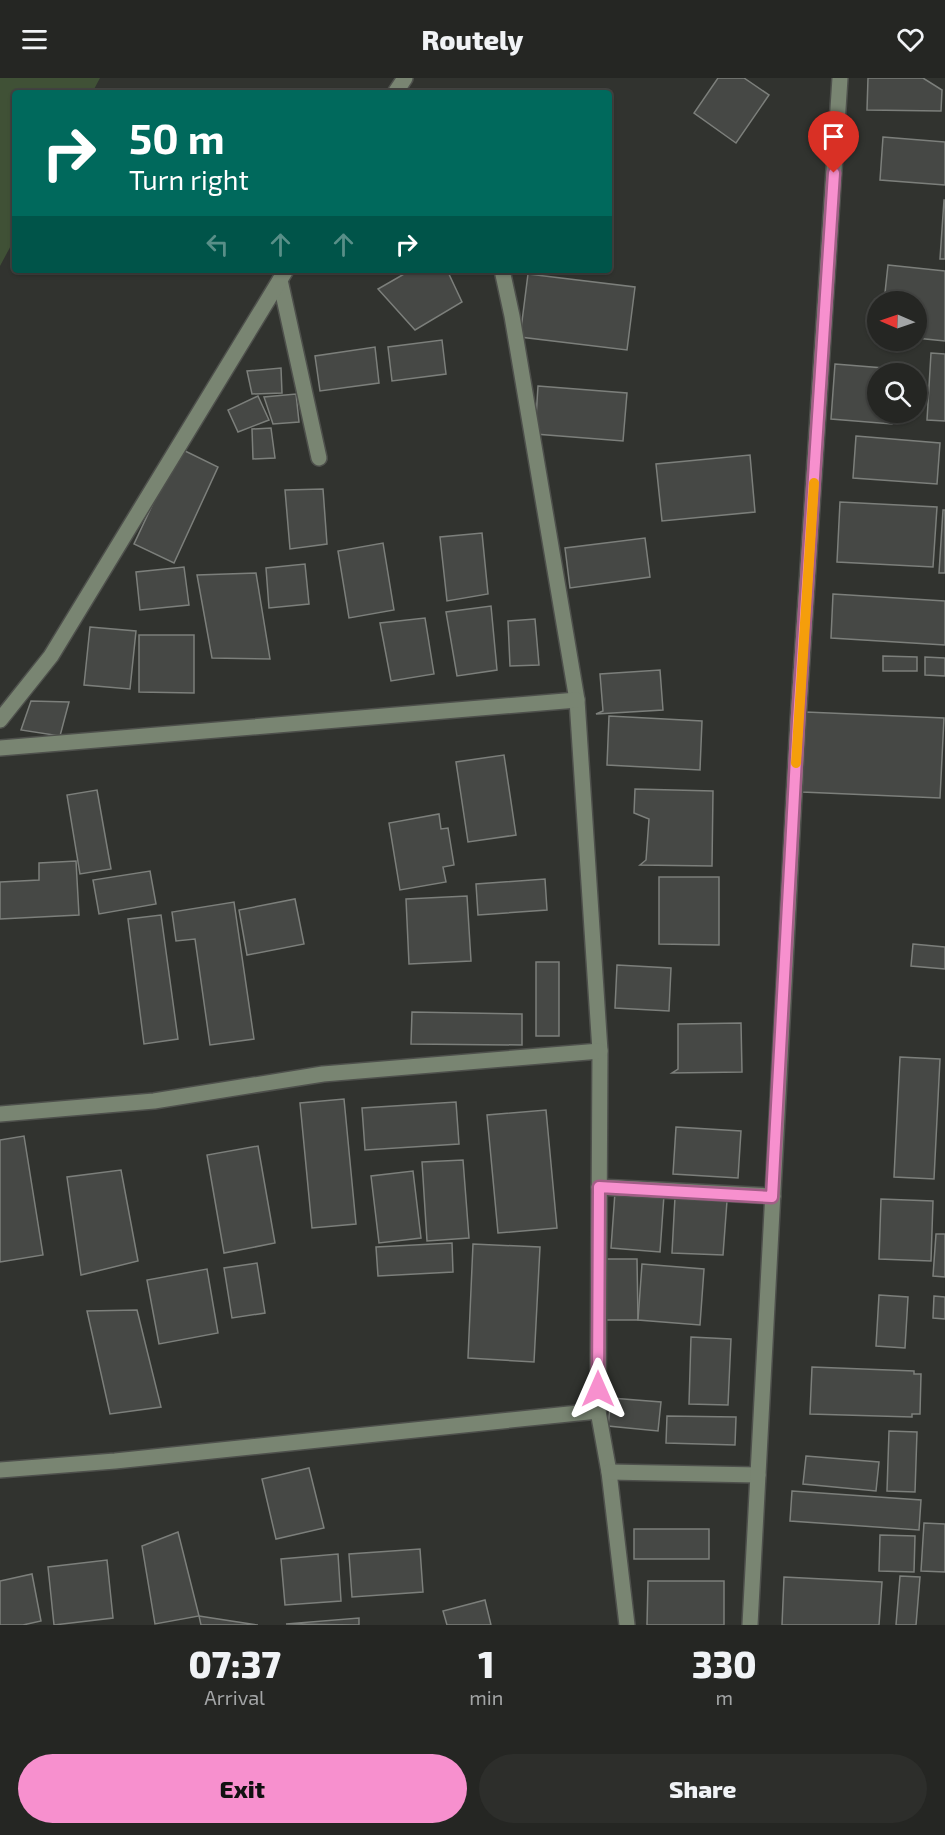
<!DOCTYPE html>
<style>
:root{--surface:#252623;--page:#2d2e2b;--text:#f1f3f6;--muted:#a3a5a6;--line:#424341;--accent:#f790ce}
body{margin:0;font-family:"Exo 2",sans-serif;background:var(--page);color:var(--text);height:100vh;display:flex;flex-direction:column;font-size:22px;white-space:nowrap}
*{box-sizing:border-box;margin:0}
p{font-size:20px;color:var(--muted)}
.icon{flex:none;width:33px;height:33px;fill:none;stroke:currentColor;stroke-width:2;stroke-linecap:round;stroke-linejoin:round}
.map{position:relative;height:1547px;overflow:hidden}
.panel{display:flex;flex-direction:column;background:var(--surface);flex:1}
.panel>*{flex:none}
.hud{position:absolute;left:12px;top:12px;width:600px;height:183px;border-radius:6px;box-shadow:0 2px 4px #0004,0 0 0 2px var(--line);background:#00695c;color:#fff;overflow:hidden}
.needle{width:39px;rotate:272deg}
.tools{position:absolute;left:867px;top:213px;display:grid;gap:12px}
.tools a{display:grid;place-items:center;width:60px;height:60px;border-radius:50%;background:var(--surface);box-shadow:0 2px 4px #0004,0 0 0 2px var(--line);font-size:30px}
.pin{position:absolute;display:grid;place-items:center;width:51px;height:51px;color:#fff;margin:-62px -26px;border-radius:50% 50% 50% 0;rotate:-45deg;box-shadow:0 0 6px #0007}
.pin .icon{rotate:45deg}
.me{position:absolute;width:66px;margin:-33px;rotate:0deg;stroke-linejoin:round;filter:drop-shadow(0 0 4px #0008)}
.turn{display:flex;align-items:center;gap:21px;height:126px;padding:0 18px;font-size:27px}
.turn .icon{width:78px;height:78px;stroke-width:2.5}
.turn b{display:block;font-size:42px;line-height:51px}
.lanes{display:flex;align-items:center;height:57px;padding:0 18px;background:#0003;justify-content:center;gap:30px;direction:ltr}
.lanes .off{opacity:.35}
.eta{display:flex;justify-content:space-evenly;align-items:center;height:102px;text-align:center}
.eta b{font-size:36px;font-weight:800;line-height:42px}
.button{display:flex;gap:12px;margin-top:auto;padding:12px 18px}
.button a{flex:1;height:69px;border-radius:36px;background:var(--accent);color:#111;font-size:24px;font-weight:800;line-height:69px;text-align:center}
.button a+a{background:var(--page);color:var(--text)}
header{display:flex;justify-content:space-between;align-items:center;height:78px;padding:0 18px;background:var(--surface);font-size:27px;font-weight:800}
.map>svg:first-child{display:block}
</style>
<header><svg class="icon" aria-label="menu" viewBox="0 0 24 24"><path d="M4 6h16M4 12h16M4 18h16"/></svg>Routely<svg class="icon" aria-label="heart" viewBox="0 0 24 24"><path d="M12 20l-8-8c-3-5 5-10 8-4 3-6 11-1 8 4z"/></svg></header>
<div class="map">
<svg width="945" height="1547" viewBox="0 0 945 1547">
<rect width="100%" height="100%" fill="#31332f"/>
<polygon fill="#405136" points="0,0 100,0 92,15 15,15 15,160 0,188"/>
<g fill="#464845" stroke="#7c7f7b" stroke-width="1.5">
<polygon points="718,0 744,0 769,17 736,65 694,35"/>
<polygon points="868,0 923,0 942,12 941,33 867,32"/>
<polygon points="883,59 945,64 945,107 880,102"/>
<polygon points="944,122 945,122 945,181 940,181"/>
<polygon points="888,187 945,193 945,263 916,260 916,224 884,224"/>
<polygon points="411,192 447,192 462,224 415,252 378,211"/>
<polygon points="528,196 635,209 627,272 520,259"/>
<polygon points="442,262 446,296 392,303 388,269"/>
<polygon points="375,269 379,305 320,313 315,278"/>
<polygon points="931,275 945,276 945,343 927,342"/>
<polygon points="835,286 896,291 896,296 878,296 878,334 893,334 892,346 831,341"/>
<polygon points="281,290 282,315 252,316 247,293"/>
<polygon points="538,308 627,315 623,363 535,356"/>
<polygon points="296,316 299,344 273,346 264,319"/>
<polygon points="258,318 269,342 238,354 228,332"/>
<polygon points="271,350 275,380 253,381 252,351"/>
<polygon points="856,358 940,365 937,406 853,400"/>
<polygon points="179,370 218,389 174,485 134,466"/>
<polygon points="750,377 755,434 662,443 656,386"/>
<polygon points="323,411 327,466 290,471 285,412"/>
<polygon points="840,424 937,429 933,489 837,484"/>
<polygon points="943,432 945,432 945,495 939,495"/>
<polygon points="482,455 488,516 447,523 440,459"/>
<polygon points="645,460 650,499 570,510 565,470"/>
<polygon points="383,465 394,532 349,540 338,473"/>
<polygon points="305,486 309,526 269,530 266,490"/>
<polygon points="184,489 189,527 140,532 136,494"/>
<polygon points="256,495 270,581 212,580 197,497"/>
<polygon points="833,516 945,523 945,567 831,560"/>
<polygon points="491,528 497,592 457,598 446,534"/>
<polygon points="425,540 434,596 391,603 380,545"/>
<polygon points="535,541 539,587 510,588 508,543"/>
<polygon points="90,549 136,553 130,611 84,607"/>
<polygon points="139,557 194,557 194,615 139,614"/>
<polygon points="883,578 917,579 917,593 883,593"/>
<polygon points="925,579 945,580 945,598 925,597"/>
<polygon points="660,592 663,632 596,636 603,633 600,596"/>
<polygon points="31,623 69,624 60,658 21,652"/>
<polygon points="806,634 944,640 940,720 802,714"/>
<polygon points="609,638 702,643 700,692 607,687"/>
<polygon points="504,677 516,757 468,764 456,684"/>
<polygon points="635,711 713,713 712,788 640,787 646,782 649,741 634,735"/>
<polygon points="97,712 111,791 80,796 67,717"/>
<polygon points="439,736 441,751 448,750 454,787 443,789 446,804 400,812 389,745"/>
<polygon points="76,783 79,837 0,841 0,804 39,802 39,785"/>
<polygon points="150,793 156,826 99,836 93,802"/>
<polygon points="659,799 719,799 719,867 659,866"/>
<polygon points="545,801 547,832 478,837 476,806"/>
<polygon points="467,818 471,883 409,886 406,821"/>
<polygon points="295,821 304,866 247,877 239,832"/>
<polygon points="234,824 254,961 210,967 195,861 176,863 172,834"/>
<polygon points="161,837 178,961 144,966 128,841"/>
<polygon points="913,866 945,869 945,891 911,888"/>
<rect x="536" y="884" width="23" height="74"/>
<polygon points="617,887 671,890 669,933 615,930"/>
<polygon points="412,934 522,936 522,967 411,966"/>
<polygon points="741,945 742,994 672,995 678,991 678,946"/>
<polygon points="900,979 940,981 934,1101 894,1099"/>
<polygon points="344,1021 356,1146 312,1150 300,1025"/>
<polygon points="456,1024 459,1066 365,1072 362,1030"/>
<polygon points="546,1032 557,1150 498,1155 487,1037"/>
<polygon points="676,1049 741,1053 738,1100 673,1096"/>
<polygon points="24,1058 43,1177 0,1184 0,1062"/>
<polygon points="258,1068 275,1165 224,1175 207,1077"/>
<polygon points="463,1082 469,1160 427,1163 422,1084"/>
<polygon points="121,1092 138,1183 81,1197 67,1099"/>
<polygon points="413,1093 421,1160 379,1165 371,1098"/>
<polygon points="615,1114 664,1117 660,1174 611,1170"/>
<polygon points="675,1119 727,1123 723,1177 672,1175"/>
<polygon points="881,1121 933,1123 931,1183 879,1181"/>
<polygon points="936,1156 945,1156 945,1199 933,1198"/>
<polygon points="452,1165 453,1194 378,1198 376,1169"/>
<polygon points="473,1166 540,1169 534,1284 468,1280"/>
<polygon points="605,1181 637,1181 638,1242 606,1242"/>
<polygon points="257,1185 265,1235 232,1240 224,1190"/>
<polygon points="642,1186 704,1191 700,1247 638,1242"/>
<polygon points="207,1191 218,1255 159,1266 147,1202"/>
<polygon points="879,1217 908,1219 905,1270 876,1268"/>
<polygon points="934,1218 945,1219 945,1241 933,1240"/>
<polygon points="137,1232 161,1329 110,1336 87,1233"/>
<polygon points="691,1259 731,1261 728,1327 689,1326"/>
<polygon points="812,1289 914,1293 914,1296 921,1296 920,1336 912,1336 912,1339 810,1336"/>
<polygon points="611,1320 661,1324 658,1353 608,1348"/>
<polygon points="667,1338 736,1339 735,1367 666,1365"/>
<polygon points="889,1353 917,1354 915,1414 887,1413"/>
<polygon points="806,1378 879,1384 876,1413 803,1406"/>
<polygon points="309,1390 324,1450 276,1461 262,1401"/>
<polygon points="792,1413 921,1422 919,1452 790,1443"/>
<polygon points="924,1445 945,1446 945,1494 921,1493"/>
<rect x="634" y="1451" width="75" height="30"/>
<polygon points="178,1454 199,1538 155,1546 142,1468"/>
<polygon points="880,1457 915,1458 914,1494 879,1493"/>
<polygon points="420,1471 423,1514 352,1519 349,1476"/>
<polygon points="338,1476 341,1523 285,1527 281,1481"/>
<polygon points="107,1482 113,1540 54,1547 48,1489"/>
<polygon points="32,1496 41,1543 23,1547 0,1547 0,1503"/>
<polygon points="900,1498 920,1499 916,1547 896,1547"/>
<polygon points="784,1499 882,1504 879,1547 782,1547"/>
<polygon points="648,1503 724,1503 724,1547 647,1547"/>
<polygon points="485,1522 491,1547 447,1547 443,1533"/>
<polygon points="199,1538 257,1547 258,1547 201,1547"/>
<polygon points="359,1540 359,1547 286,1546"/>
</g>
<g fill="none" stroke-linecap="round" stroke-linejoin="round">
<g stroke="#4e504c" stroke-width="18">
<g id="minor">
<polyline points="395,15 405,0"/>
<polyline points="502,192 512,238 577,622 600,973 598,1333 609,1394 627,1547"/>
<polyline points="280,202 319,380"/>
<polyline points="0,642 51,578 286,192"/>
<polyline points="0,670 577,622"/>
<polyline points="0,1036 154,1023 323,996 600,973"/>
<polyline points="599,1109 773,1118"/>
<polyline points="0,1392 115,1383 598,1333"/>
<polyline points="609,1394 758,1397"/>
<polyline points="750,1547 798,643 840,0"/>
</g>
</g>
<use href="#minor" stroke="#798572" stroke-width="15"/>
</g>
<g fill="none" stroke-linecap="round" stroke-linejoin="round">
<g stroke="#a15e86" stroke-width="15">
<polyline id="route" points="598,1311 599,1109 772,1119 798,643 834,95"/>
</g>
<use href="#route" stroke="#f790ce" stroke-width="10"/>
<polyline stroke="#f59e0b" stroke-width="10" points="796,685 814,405"/>
</g>
</svg>
<div class="tools">
<a><svg class="needle" viewBox="-14 -14 28 28"><path d="M0-13l5 13h-10z" fill="#e53935"/><path d="M0 13l5-13h-10z" fill="#a3a5a6"/></svg></a>
<a><svg class="icon" aria-label="search" viewBox="0 0 24 24"><circle cx="10" cy="10" r="6"/><path d="M15 15l6 6"/></svg></a>
</div>
<div class="pin" style="left:834px;top:95px;background:#d93025"><svg class="icon" aria-label="arrive" viewBox="0 0 24 24"><path d="M6 21V4h12l-3 4 3 4H6"/></svg></div>
<svg class="me" style="left:598px;top:1311px" viewBox="-20 -20 40 40"><path d="M0-17L14 15 0 8-14 15z" fill="#f790ce" stroke="#fff" stroke-width="4"/></svg>
<div class="hud">
<div class="turn"><svg class="icon" aria-label="right" viewBox="0 0 24 24"><path d="M7 20v-9h11M14 6l5 5-5 5"/></svg><div><b>50 m</b>Turn right</div></div>
<div class="lanes"><svg class="icon off" aria-label="left" viewBox="0 0 24 24"><path d="M17 20v-9H6M10 6l-5 5 5 5"/></svg><svg class="icon off" aria-label="ahead" viewBox="0 0 24 24"><path d="M12 20V5M6 11l6-6 6 6"/></svg><svg class="icon off" aria-label="ahead" viewBox="0 0 24 24"><path d="M12 20V5M6 11l6-6 6 6"/></svg><svg class="icon" aria-label="right" viewBox="0 0 24 24"><path d="M7 20v-9h11M14 6l5 5-5 5"/></svg></div>
</div>
</div>
<section class="panel">
<div class="eta">
<div><b>07:37</b><p>Arrival</p></div>
<div><b>1</b><p>min</p></div>
<div><b>330</b><p>m</p></div>
</div>
<div class="button"><a>Exit</a><a>Share</a></div>
</section>
